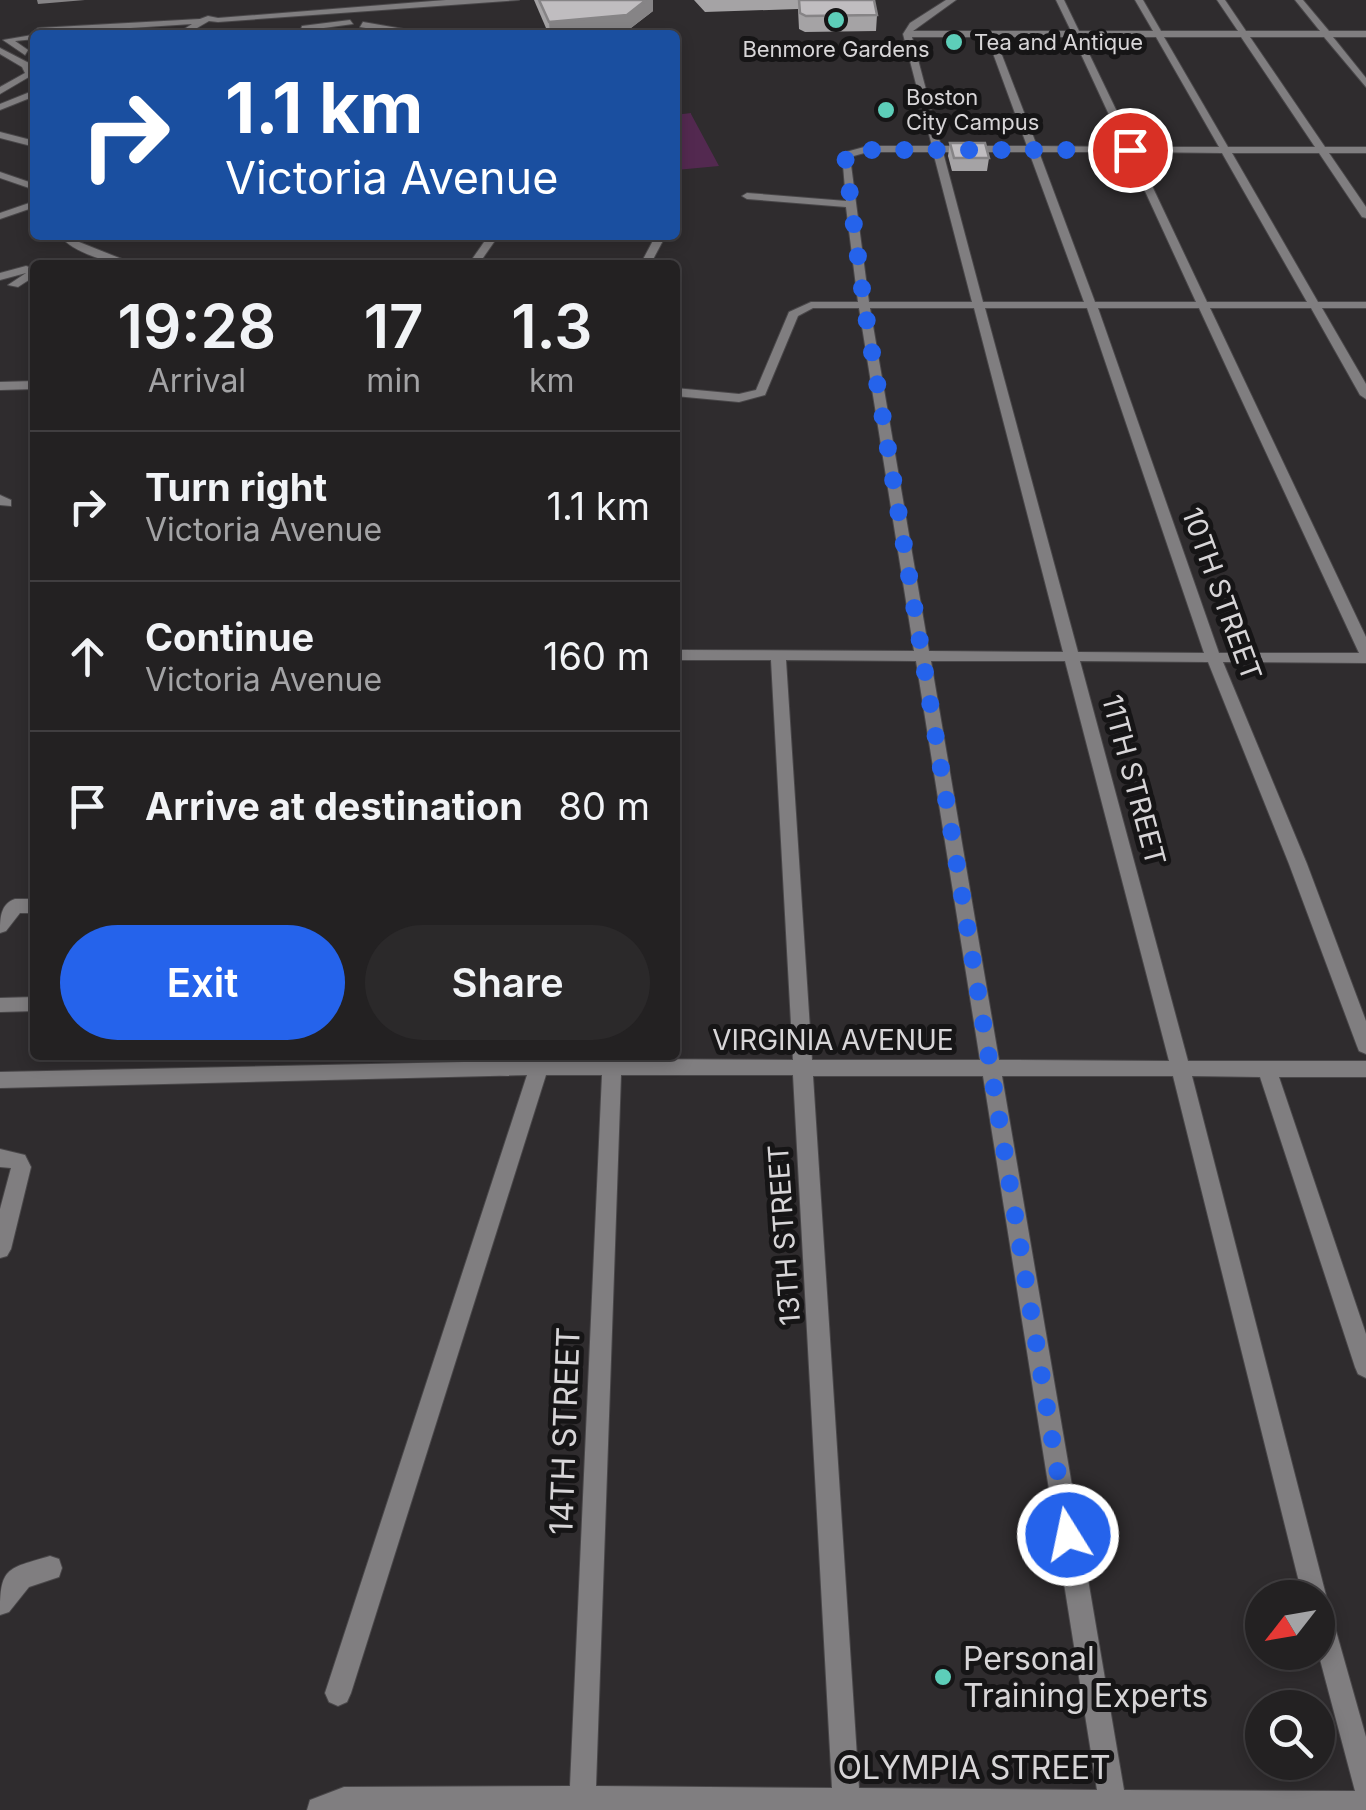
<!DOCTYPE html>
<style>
:root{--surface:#232122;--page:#2b292a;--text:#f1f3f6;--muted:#a3a3a5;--line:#403e40;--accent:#2563eb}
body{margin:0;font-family:Inter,sans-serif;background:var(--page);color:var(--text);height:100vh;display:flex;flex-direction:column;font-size:38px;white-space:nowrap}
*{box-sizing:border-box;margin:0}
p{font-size:32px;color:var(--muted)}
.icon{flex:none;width:55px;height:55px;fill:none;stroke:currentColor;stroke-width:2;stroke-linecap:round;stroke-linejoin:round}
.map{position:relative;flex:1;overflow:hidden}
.sheet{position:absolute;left:30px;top:260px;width:650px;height:800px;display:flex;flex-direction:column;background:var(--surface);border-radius:10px;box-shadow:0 5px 15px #0003,0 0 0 2px var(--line)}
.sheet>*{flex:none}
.guide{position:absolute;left:30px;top:30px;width:650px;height:210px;border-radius:10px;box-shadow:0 5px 15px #0003,0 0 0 2px var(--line);background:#1a4fa0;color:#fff;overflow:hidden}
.needle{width:65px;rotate:239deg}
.tools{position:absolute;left:1245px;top:1580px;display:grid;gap:20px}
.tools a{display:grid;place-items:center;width:90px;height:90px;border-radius:50%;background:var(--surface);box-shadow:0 5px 15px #0003,0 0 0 2px var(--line);font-size:50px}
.pin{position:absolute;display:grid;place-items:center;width:85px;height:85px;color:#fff;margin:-42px;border:5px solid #fff;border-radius:50%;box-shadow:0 2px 10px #0007}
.me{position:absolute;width:110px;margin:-55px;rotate:350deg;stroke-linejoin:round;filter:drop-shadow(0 0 8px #0008)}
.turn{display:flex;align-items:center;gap:35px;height:210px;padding:0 30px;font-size:45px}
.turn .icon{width:130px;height:130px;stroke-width:2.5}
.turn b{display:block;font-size:70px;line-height:85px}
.eta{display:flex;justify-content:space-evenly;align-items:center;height:170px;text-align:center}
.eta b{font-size:60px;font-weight:600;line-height:70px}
.action{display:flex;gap:20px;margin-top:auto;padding:20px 30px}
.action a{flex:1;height:115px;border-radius:60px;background:var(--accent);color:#fff;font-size:40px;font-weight:600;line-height:115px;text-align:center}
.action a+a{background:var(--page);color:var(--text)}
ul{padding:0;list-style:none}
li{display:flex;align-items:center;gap:30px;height:150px;padding:0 30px;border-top:2px solid var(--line)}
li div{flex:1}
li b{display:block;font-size:38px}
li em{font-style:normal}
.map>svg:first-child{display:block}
</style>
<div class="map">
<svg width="1366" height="1810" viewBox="0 0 1366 1810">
<rect width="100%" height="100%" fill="#2f2c2e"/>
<polygon fill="#532950" points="691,113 691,114 719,166 676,170 675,115"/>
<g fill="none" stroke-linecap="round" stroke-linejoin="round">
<g stroke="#494749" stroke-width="2">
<g id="minor">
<polygon points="446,0 519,0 218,22 209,21 185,35 175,35 192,24 38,34 34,31 38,28 200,19 208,16 218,18"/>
<path d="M946,0h10l-43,31h158l-15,-31h8l15,31h74l-18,-31h8l18,31h77l-21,-31h8l21,31h74l-25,-31h8l26,31h37v6h-33l33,41v9l-42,-50h-74l75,110h41v6h-37l37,54v11l-4,-1 -43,-64h-87l86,149h48v6h-44l44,76v15l-6,-4 -49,-87h-101l156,329v26l-143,-1 84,202 59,157v33l-7,-3 -2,-5 -68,-182 -81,-202 -128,-1 108,400h178v16h-87l87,257v44l-8,-4 -3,-7 -95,-290 -68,-1 135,523 39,138v73h-1059l3,-10 34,-13 226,-1 32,-711h-56l-195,618 -4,9 -9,4 -9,-4 -4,-9 202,-618 -527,13v-16l602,-13v-4h20l-1,4 172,1 -22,-400h-96v-10l239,1 -55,-343h-46l-15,8 -33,79 -26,7 -64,-6v-8l64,6 17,-4 33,-78 22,-10h47l-12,-95 -99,-8 -5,-3 5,-3 99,8 -4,-48 26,-7h64l-29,-112 7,-11zM912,37h75l40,109h-86zM995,37h78l51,110 -87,-1zM1081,37h75l63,110h-85zM1164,37h77l74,110h-87zM868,152h65l39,150h-103l-19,-145zM943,152h86l55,150h-101zM1039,152h88l69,150h-101zM1136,152l86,1 85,149h-100zM870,308h104l89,344 -134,-1zM985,308h102l117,345 -126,-1zM1098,308h101l160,345h-140zM786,660l130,1 64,399h-168zM931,661h134l104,400 -170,-1zM621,1075h172l39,713 -236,-2zM813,1076h170l114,714 -238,-2zM1002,1076h171l130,522h15v54l37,139 -231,-1z"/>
<polygon points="350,20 353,24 309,30 307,35 299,35 302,26"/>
<polygon points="363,22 421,32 425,35 406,35 360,27"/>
<polygon points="38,34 35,39 15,41 28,50 25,55 3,40"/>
<polygon points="0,48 29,63 34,74 0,94 0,87 25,73 22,67 0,54"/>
<polygon points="35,90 35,96 0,110 0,104"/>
<polygon points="0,132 35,141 35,147 0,138"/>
<polygon points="0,172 35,184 35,190 0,178"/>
<polygon points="35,201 35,207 0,219 0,213"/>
<path d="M59,235h11l4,5 63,25c-23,0 -63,-11 -78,-30z"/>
<polygon points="489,235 499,235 478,265 468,265"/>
<polygon points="656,235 666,235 650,265 640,265"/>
<polygon points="26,266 35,269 35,276 18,287 8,285 26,273 0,280 0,273"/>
<polygon points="35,381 35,389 0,390 0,382"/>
<polygon points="0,495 11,500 11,506 0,505"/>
<path d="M15,899h20v14h-15l-14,18 -6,2c0,-14 0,-29 15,-34z"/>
<polygon points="35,997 35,1011 0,1012 0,998"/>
<polygon points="0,1149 25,1155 31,1167 11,1249 7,1256 0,1258 0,1209 11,1168 0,1167"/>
<path d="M50,1556l9,3 3,9 -3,9 -30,10 -20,25 -9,3c0,-48 6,-46 50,-59z"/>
</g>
</g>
<use href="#minor" fill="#807e80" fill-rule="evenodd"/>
</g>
<g fill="#a5a3a5">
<polygon points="534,0 653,0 653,11 627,31 583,35 549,35"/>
<polygon points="694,0 874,0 877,15 876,31 805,32 799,29 798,9 705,12"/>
<polygon points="950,143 989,158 987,171 952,171 948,156"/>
</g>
<g fill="#868486">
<polygon points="37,0 85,0 38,4"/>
<polygon points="646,0 653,0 653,11 627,31 583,35 550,35 549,22"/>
</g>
<g fill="#c0bdc0" stroke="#868486" stroke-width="2.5">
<polygon points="539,0 646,0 627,15 549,22"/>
<polygon points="799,0 874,0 877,15 806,16 800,13"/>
<polygon points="950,143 985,143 989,158 954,158"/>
</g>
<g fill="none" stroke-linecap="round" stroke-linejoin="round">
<polyline stroke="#2563eb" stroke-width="18" stroke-dasharray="0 32.4" points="1068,1535 864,304 845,155 862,150 1130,150"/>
</g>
<g fill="#5dceb9" stroke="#161516" stroke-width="4">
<circle cx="836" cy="20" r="10"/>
<circle cx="954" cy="42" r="10"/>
<circle cx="886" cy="110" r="10"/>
<circle cx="943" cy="1677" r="10"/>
</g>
<g text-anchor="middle" stroke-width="10" stroke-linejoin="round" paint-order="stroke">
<g font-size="22" fill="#d7d5d7" stroke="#161516" text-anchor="start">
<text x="974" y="50">Tea and Antique</text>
<text x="836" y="57" text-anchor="middle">Benmore Gardens</text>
<text x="906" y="105">Boston<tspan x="906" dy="25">City Campus</tspan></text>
</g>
<g font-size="28" fill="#d7d5d7" stroke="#161516">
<text transform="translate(1222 594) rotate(70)" y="10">10TH STREET</text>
<text transform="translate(1134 780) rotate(75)" y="10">11TH STREET</text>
<text x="833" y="1050">VIRGINIA AVENUE</text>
<text transform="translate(784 1235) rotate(-94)" y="10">13TH STREET</text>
</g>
<g font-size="32" fill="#d7d5d7" stroke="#161516">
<text transform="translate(565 1431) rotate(-88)" y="11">14TH STREET</text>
<text x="974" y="1779">OLYMPIA STREET</text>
</g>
<g font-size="32" fill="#d7d5d7" stroke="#161516" text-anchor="start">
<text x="963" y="1670">Personal<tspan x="963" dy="37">Training Experts</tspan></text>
</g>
</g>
</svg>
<div class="tools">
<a><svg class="needle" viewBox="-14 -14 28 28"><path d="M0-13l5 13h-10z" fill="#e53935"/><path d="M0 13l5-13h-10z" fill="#a3a3a5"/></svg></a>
<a><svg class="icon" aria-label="search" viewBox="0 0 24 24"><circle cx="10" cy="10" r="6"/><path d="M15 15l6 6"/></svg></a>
</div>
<div class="pin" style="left:1130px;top:150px;background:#d93025"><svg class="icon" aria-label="arrive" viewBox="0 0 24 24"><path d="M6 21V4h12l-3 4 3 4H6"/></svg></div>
<svg class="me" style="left:1068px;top:1535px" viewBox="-20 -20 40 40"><circle r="17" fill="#2563eb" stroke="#fff" stroke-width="3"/><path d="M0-11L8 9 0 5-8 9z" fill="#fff"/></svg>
<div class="guide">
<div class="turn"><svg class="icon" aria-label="right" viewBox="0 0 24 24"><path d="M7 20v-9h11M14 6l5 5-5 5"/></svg><div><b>1.1 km</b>Victoria Avenue</div></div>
</div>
<section class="sheet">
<div class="eta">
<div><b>19:28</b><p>Arrival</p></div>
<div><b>17</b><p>min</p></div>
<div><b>1.3</b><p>km</p></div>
</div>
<ul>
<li><svg class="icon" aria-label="right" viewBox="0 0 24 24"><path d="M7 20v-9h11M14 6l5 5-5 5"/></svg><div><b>Turn right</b><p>Victoria Avenue</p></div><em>1.1 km</em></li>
<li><svg class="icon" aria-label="ahead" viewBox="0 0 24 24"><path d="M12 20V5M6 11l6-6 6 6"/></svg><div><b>Continue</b><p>Victoria Avenue</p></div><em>160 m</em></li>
<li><svg class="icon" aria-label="arrive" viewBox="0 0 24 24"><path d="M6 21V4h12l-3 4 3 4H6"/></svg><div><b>Arrive at destination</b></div><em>80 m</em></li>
</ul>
<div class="action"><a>Exit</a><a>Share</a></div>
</section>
</div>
